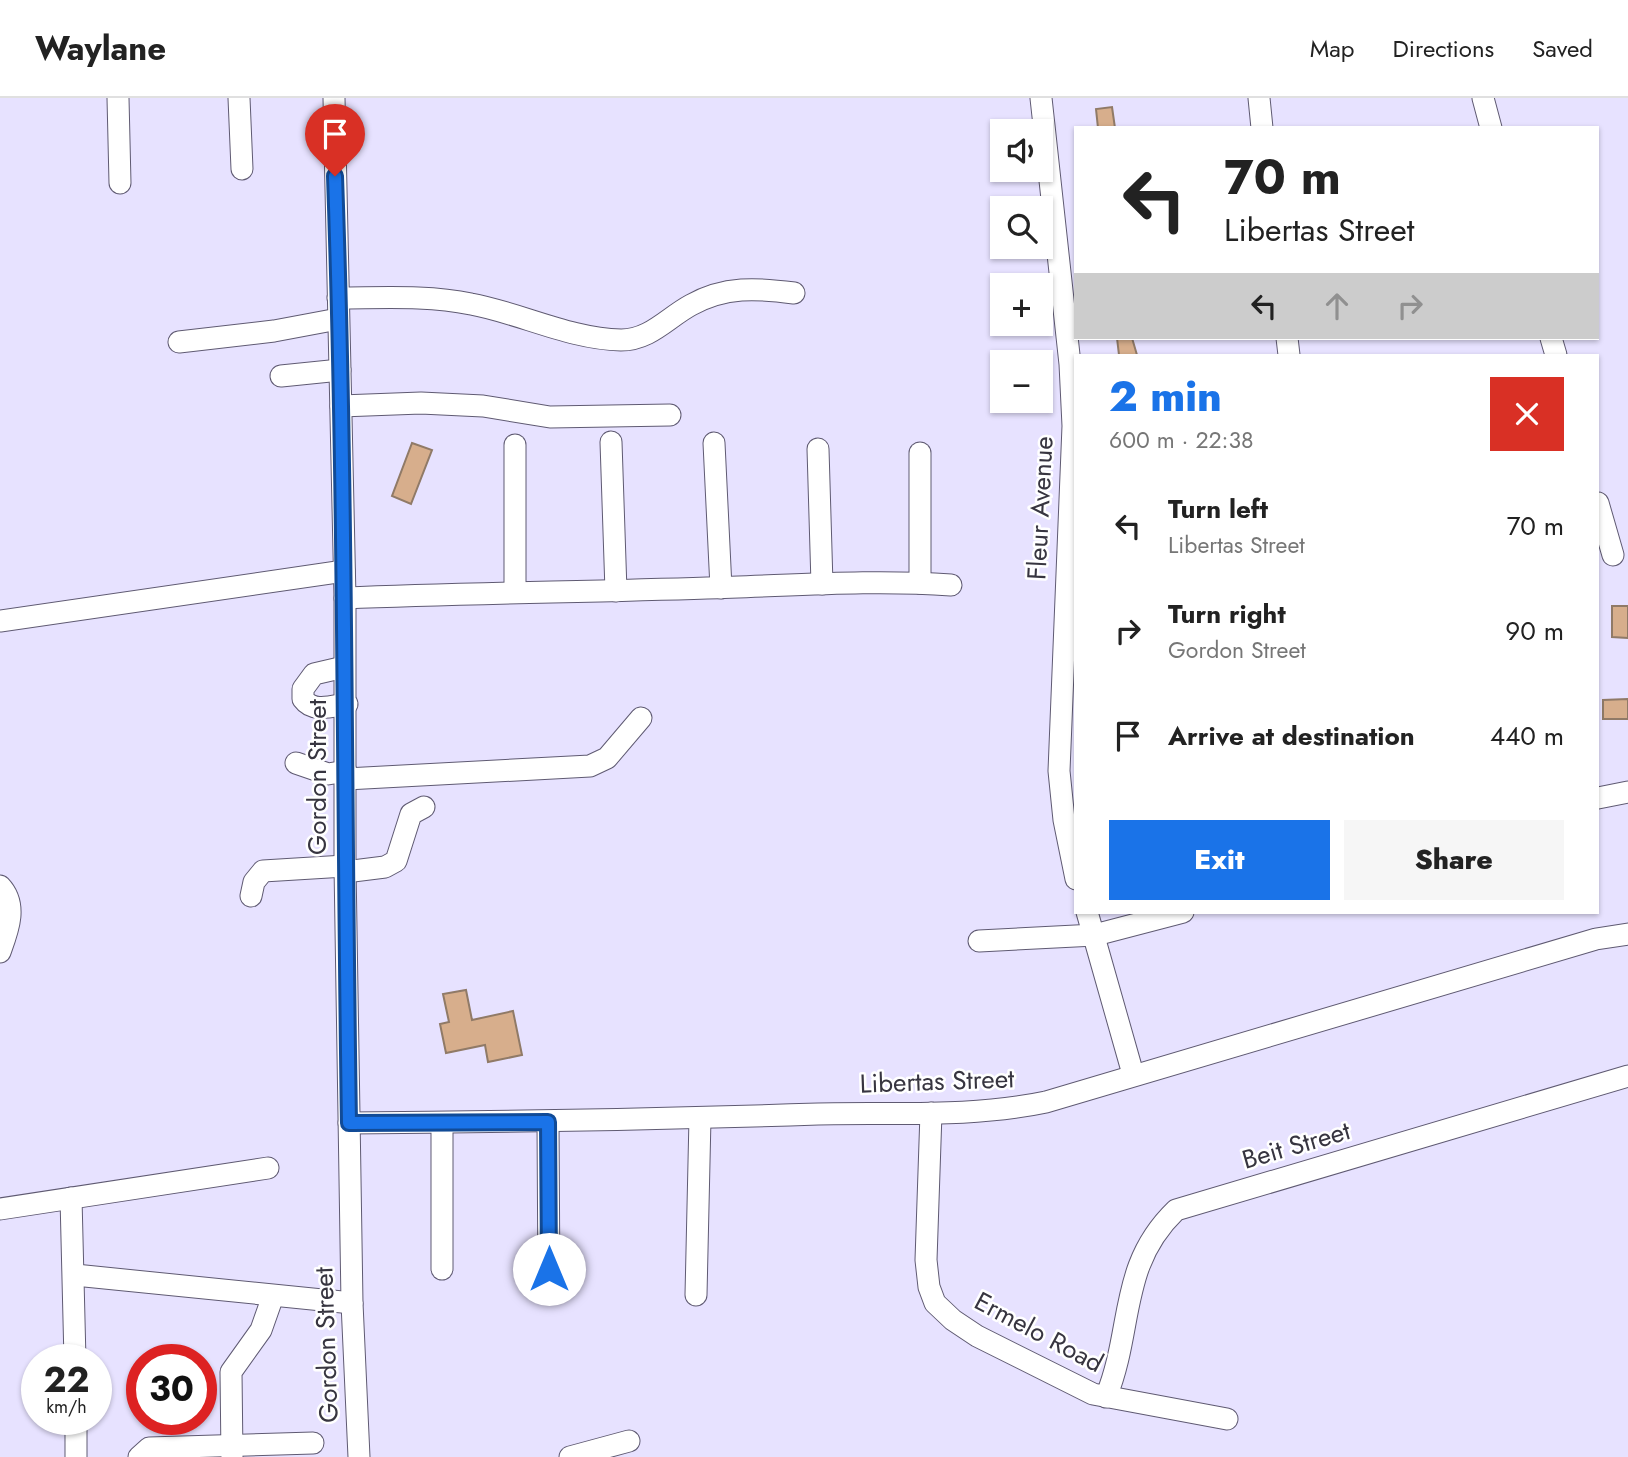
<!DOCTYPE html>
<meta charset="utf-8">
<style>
:root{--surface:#fff;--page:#f6f6f6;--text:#222;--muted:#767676;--line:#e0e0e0;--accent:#1a73e8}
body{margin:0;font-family:Jost,sans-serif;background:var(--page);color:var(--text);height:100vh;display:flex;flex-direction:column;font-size:26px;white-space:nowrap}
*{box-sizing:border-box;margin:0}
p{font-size:23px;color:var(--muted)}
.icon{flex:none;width:38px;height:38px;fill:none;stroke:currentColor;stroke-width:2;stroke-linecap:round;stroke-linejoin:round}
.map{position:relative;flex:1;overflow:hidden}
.drawer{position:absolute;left:1074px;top:256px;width:525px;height:560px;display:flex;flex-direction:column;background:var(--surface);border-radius:0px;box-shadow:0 2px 5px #0004}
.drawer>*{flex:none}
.top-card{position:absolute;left:1074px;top:28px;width:525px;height:214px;border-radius:0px;box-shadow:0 2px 5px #0004;background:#fff;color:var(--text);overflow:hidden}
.tools{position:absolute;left:990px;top:21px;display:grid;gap:14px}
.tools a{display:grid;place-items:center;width:63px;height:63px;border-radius:0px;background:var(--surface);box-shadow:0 2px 5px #0004;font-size:35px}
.speed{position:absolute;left:21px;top:1246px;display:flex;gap:14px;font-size:35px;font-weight:700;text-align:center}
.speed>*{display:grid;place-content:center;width:91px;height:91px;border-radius:50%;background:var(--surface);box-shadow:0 2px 5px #0004;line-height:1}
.speed small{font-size:18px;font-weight:400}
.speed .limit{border:10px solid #d22;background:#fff;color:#111}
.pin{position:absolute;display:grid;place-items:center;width:60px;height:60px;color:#fff;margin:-72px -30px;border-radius:50% 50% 50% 0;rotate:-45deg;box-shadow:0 0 7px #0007}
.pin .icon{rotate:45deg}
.me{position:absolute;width:77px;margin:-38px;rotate:0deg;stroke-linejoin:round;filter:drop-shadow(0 0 5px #0008)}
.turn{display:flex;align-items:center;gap:24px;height:147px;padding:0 35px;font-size:32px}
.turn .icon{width:91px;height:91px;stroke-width:2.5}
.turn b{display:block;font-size:49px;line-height:60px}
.lanes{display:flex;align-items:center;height:66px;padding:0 35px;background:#0003;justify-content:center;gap:35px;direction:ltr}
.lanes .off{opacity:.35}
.round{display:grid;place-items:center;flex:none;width:74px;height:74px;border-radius:0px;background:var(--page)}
.headline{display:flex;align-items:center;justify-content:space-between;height:119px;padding:0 35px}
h1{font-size:42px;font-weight:800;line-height:52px;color:var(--accent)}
.cta{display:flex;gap:14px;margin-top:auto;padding:14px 35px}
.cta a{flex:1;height:80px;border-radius:0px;background:var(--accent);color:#fff;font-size:28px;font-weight:800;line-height:80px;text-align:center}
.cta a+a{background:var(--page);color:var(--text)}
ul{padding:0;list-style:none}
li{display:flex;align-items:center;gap:21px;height:105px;padding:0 35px}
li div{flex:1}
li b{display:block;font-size:26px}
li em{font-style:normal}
header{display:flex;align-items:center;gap:42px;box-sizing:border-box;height:98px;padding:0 35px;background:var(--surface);border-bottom:2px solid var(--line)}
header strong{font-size:33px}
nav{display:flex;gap:38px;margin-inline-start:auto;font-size:24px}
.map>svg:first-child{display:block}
</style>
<header>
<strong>Waylane</strong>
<nav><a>Map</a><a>Directions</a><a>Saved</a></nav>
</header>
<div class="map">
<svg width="1628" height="1359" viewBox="0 0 1628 1359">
<rect width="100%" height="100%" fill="#e7e2ff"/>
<g fill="#d7ae8c" stroke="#907a67" stroke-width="2">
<polygon points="1112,9 1115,30 1098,30 1096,11"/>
<polygon points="1117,240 1132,240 1137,257 1119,257"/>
<polygon points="412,345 432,352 411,406 392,398"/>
<polygon points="1612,508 1628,508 1628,540 1612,539"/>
<polygon points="1628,601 1628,621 1603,621 1603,602"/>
<polygon points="466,892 472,922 513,913 522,957 488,964 485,947 446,955 440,926 449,924 443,896"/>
</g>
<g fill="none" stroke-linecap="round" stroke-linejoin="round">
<g stroke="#5f5a72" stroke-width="23">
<g id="minor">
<polyline points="118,0 120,85"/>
<polyline points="239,0 242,71"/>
<polyline points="334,0 345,500 345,768 352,1205 359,1359"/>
<polyline points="1041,0 1070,266 1073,328 1059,673 1064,722 1076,781"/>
<polyline points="1259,0 1262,30"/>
<polyline points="1483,0 1491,30"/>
<path d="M338,200c44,0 90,-3 133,6 49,9 99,35 150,36 29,0 46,-22 70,-35 34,-19 66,-17 103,-12"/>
<polyline points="1287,240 1289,257"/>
<polyline points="1551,240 1556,257"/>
<polyline points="179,244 274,233 338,221"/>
<polyline points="281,278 340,272"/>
<polyline points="341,308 421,305 483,308 550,319 670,317"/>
<polyline points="611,344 616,493"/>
<polyline points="714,345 721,490"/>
<polyline points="515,347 515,493"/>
<polyline points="818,351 822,486"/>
<polyline points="1598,405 1613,457"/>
<polyline points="920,485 920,355"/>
<path d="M345,500c121,-5 241,-6 362,-10 81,-2 163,-9 244,-3"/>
<polyline points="0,523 344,473"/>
<path d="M344,569l-30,7 -11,15v10c10,14 29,7 44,5"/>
<polyline points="296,665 328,676 346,673"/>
<polyline points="346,681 590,668 607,660 641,620"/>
<polyline points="1598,700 1628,694"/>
<polyline points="345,774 385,769 396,763 411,716 424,709"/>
<path d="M0,788c18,19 8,44 0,66"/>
<polyline points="251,798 254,784 263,773 345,768"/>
<polyline points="1087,814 1133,976"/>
<polyline points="979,843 1095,837 1183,814"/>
<polyline points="931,1015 926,1162 929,1189 935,1205 953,1222 977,1238 1093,1296 1227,1321"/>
<polyline points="548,1024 549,1195"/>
<path d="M349,1025c157,-1 313,-4 469,-9 77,-2 152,4 228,-12l550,-163 32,-5"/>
<polyline points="442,1025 442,1171"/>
<polyline points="71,1100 75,1262"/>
<polyline points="0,1111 268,1070"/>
<polyline points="75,1177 352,1205"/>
<polyline points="696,1197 700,1020"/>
<path d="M1106,1299c28,-69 12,-131 70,-187l452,-134"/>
<polyline points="76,1321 76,1359"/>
<polyline points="139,1359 149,1350 313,1345"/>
<polyline points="232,1359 231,1274 261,1232 273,1198"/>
<polyline points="570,1359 629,1343"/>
</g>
</g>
<use href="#minor" stroke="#fff" stroke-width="21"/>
</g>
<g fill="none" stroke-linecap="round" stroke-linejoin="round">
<g stroke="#114b97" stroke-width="18">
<path id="route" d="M335,78c11,316 9,631 14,947l199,-1 1,147"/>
</g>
<use href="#route" stroke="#1a73e8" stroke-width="12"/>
</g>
<g text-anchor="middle" stroke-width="5" stroke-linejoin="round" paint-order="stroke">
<g font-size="26" fill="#373540" stroke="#fff">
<text transform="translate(1040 410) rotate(-87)" y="9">Fleur Avenue</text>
<text transform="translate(317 679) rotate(-90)" y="9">Gordon Street</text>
<text transform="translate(937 983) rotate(-2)" y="9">Libertas Street</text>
<text transform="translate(1296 1047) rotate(-16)" y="9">Beit Street</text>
<text transform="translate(1039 1234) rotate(28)" y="9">Ermelo Road</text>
<text transform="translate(326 1247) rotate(-92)" y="9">Gordon Street</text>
</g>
</g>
</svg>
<div class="tools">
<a><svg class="icon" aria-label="sound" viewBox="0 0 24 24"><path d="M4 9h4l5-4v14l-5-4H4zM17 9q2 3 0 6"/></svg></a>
<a><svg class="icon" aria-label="search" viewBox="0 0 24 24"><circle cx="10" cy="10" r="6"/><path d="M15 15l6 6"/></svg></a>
<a>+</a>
<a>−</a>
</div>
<div class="speed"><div>22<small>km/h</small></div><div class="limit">30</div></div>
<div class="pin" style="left:335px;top:78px;background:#d93025"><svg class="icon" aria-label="arrive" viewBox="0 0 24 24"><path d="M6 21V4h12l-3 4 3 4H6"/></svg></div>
<svg class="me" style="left:549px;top:1171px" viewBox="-20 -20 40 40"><circle r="19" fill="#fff"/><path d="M0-13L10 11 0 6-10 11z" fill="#1a73e8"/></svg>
<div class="top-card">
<div class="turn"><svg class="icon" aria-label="left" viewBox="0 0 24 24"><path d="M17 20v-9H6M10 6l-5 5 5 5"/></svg><div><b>70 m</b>Libertas Street</div></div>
<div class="lanes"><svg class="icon" aria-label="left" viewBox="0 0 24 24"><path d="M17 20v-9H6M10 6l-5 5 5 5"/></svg><svg class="icon off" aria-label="ahead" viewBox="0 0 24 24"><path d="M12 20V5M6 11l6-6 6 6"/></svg><svg class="icon off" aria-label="right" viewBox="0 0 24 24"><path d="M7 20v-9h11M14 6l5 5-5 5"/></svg></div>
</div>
<section class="drawer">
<div class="headline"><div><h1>2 min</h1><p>600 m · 22:38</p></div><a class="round" style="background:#d93025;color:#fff"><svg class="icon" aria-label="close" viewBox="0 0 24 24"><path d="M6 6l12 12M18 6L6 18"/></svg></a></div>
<ul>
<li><svg class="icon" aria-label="left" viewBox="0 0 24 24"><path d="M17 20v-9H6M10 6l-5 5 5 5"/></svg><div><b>Turn left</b><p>Libertas Street</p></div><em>70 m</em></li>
<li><svg class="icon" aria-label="right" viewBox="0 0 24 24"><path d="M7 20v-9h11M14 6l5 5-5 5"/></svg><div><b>Turn right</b><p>Gordon Street</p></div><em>90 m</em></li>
<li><svg class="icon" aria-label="arrive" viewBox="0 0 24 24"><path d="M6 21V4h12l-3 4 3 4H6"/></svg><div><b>Arrive at destination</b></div><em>440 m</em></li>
</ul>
<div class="cta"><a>Exit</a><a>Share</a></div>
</section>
</div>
